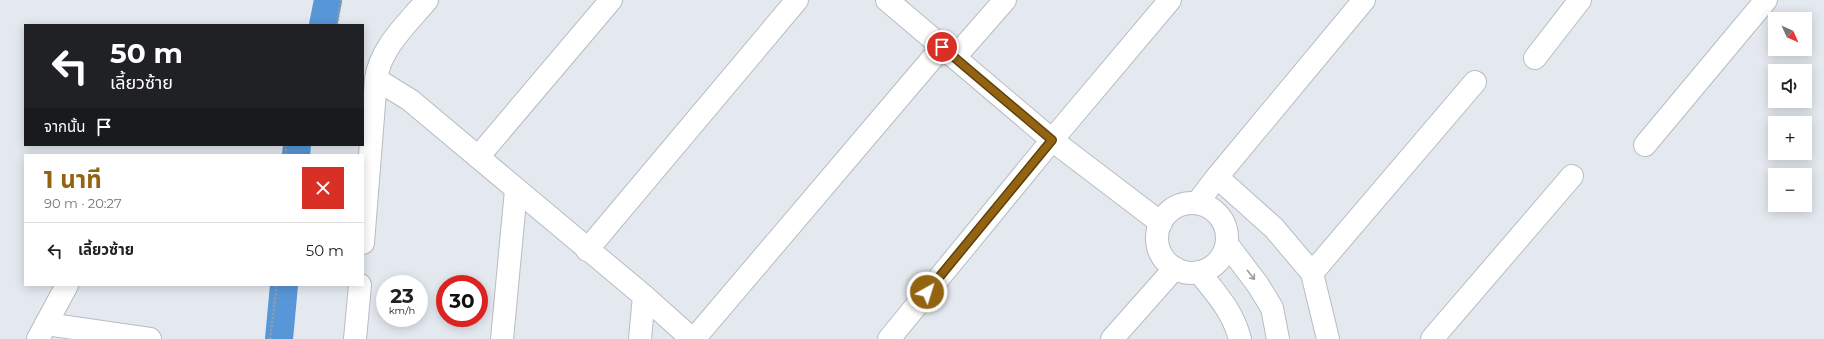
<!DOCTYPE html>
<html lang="th">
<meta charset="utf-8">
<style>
:root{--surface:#fff;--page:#f6f6f6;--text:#202124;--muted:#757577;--line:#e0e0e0;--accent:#926311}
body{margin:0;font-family:Montserrat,"Noto Sans Thai",sans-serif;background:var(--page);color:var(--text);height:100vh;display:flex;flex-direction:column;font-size:15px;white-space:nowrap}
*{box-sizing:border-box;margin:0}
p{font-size:13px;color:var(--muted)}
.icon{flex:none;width:22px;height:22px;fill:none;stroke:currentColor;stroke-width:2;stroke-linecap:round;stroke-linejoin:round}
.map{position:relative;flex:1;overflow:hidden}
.sheet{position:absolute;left:24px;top:154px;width:340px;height:132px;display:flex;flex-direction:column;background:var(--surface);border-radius:0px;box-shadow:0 2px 10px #0003}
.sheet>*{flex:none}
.top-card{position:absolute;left:24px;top:24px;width:340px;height:122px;border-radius:0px;box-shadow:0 2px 10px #0003;background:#202124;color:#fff;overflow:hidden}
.needle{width:26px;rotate:135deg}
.tools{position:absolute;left:1768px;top:12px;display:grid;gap:8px}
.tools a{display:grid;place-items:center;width:44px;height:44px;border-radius:0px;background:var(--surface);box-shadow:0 2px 10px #0003;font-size:20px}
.speed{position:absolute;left:376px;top:275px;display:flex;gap:8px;font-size:20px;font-weight:700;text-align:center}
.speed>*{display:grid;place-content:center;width:52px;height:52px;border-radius:50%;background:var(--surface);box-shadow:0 2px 10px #0003;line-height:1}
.speed small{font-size:10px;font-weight:400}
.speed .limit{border:6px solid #d22;background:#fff;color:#111}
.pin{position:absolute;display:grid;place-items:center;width:34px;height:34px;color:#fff;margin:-17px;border:2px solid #fff;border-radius:50%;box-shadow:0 1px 4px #0007}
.me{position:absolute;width:44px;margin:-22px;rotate:39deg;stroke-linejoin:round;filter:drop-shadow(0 0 3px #0008)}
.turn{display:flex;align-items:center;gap:14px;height:84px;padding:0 20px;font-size:18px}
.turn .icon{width:52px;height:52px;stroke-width:2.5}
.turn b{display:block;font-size:28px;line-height:34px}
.then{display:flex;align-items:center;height:38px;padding:0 20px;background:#0003;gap:8px;font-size:15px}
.round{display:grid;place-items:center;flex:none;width:42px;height:42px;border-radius:0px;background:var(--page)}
.overview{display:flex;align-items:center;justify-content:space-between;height:68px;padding:0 20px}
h1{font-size:24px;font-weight:700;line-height:30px;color:var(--accent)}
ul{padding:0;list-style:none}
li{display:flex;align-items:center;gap:12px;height:56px;padding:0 20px;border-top:1px solid var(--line)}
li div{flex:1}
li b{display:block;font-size:15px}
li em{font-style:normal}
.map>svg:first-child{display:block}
</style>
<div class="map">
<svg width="1824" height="339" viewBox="0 0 1824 339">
<rect width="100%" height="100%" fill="#e4e9f0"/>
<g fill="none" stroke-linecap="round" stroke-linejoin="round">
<g stroke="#5797d7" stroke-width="28">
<polyline points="323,25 328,0"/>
<polyline points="296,155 297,145"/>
<polyline points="279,339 284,285"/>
</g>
<g stroke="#b7bcc2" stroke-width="24">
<g id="minor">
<polyline points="887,0 1052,140 1161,223"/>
<polyline points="955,57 1005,0"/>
<polyline points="1535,58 1580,0"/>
<path d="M376,79c4,-31 32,-56 51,-79"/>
<polyline points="1645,145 1766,0"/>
<polyline points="478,157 611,0"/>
<polyline points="1217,177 1274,228 1312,273 1328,339"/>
<polyline points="1197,203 1217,177 1364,0"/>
<circle cx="1192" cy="238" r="35"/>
<polyline points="363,243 376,79 410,100 644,296 692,339"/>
<polyline points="1227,244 1258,285 1272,308 1278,339"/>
<polyline points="587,250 797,0"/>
<path d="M1199,272c18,23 33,38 41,67"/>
<polyline points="1312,273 1475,82"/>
<polyline points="46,324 150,339"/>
<polyline points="38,339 67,285"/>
<polyline points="355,339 360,285"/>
<polyline points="502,339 516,190"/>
<polyline points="640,339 644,296"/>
<polyline points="694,339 942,47"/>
<polyline points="889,339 1052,140 1170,0"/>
<polyline points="1112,339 1175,268"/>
<polyline points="1432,339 1572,176"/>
</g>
</g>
<g stroke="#999da2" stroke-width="2.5" stroke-dasharray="2 2" stroke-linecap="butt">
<polyline points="337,25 341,0"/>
<polyline points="286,155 286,145"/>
<polyline points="270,339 277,285"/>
</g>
<use href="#minor" stroke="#fff" stroke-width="22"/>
</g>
<defs><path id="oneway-shaft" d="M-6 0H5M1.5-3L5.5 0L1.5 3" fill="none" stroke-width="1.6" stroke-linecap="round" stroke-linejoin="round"/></defs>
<use stroke="#9c9c9e" href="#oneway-shaft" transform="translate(1251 275) rotate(52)"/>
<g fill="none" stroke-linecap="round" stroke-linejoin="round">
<g stroke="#5f400b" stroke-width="10">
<polyline id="route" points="927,292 1052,140 942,47"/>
</g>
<use href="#route" stroke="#926311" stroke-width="7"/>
</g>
</svg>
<div class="tools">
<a><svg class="needle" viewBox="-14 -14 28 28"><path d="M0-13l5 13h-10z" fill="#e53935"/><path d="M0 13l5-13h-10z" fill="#757577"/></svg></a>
<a><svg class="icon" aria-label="sound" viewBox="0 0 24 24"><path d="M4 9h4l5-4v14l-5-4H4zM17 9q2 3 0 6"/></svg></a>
<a>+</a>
<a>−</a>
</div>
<div class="speed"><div>23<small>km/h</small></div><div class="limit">30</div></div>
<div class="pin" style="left:942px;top:47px;background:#d93025"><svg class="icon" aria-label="arrive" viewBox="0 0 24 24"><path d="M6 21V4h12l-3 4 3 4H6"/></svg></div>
<svg class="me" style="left:927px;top:292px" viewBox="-20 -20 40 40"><circle r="17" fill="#926311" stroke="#fff" stroke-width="3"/><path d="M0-11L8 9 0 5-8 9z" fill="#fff"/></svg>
<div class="top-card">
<div class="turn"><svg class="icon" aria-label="left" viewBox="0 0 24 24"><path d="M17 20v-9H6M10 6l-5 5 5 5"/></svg><div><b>50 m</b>เลี้ยวซ้าย</div></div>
<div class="then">จากนั้น<svg class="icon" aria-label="arrive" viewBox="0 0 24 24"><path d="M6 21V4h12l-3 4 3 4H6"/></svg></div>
</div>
<section class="sheet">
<div class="overview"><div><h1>1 นาที</h1><p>90 m · 20:27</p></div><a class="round" style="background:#d93025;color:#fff"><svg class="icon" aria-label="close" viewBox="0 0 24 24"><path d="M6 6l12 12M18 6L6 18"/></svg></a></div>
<ul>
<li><svg class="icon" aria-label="left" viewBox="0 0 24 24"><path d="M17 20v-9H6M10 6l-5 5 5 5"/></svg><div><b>เลี้ยวซ้าย</b></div><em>50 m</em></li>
</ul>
</section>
</div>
